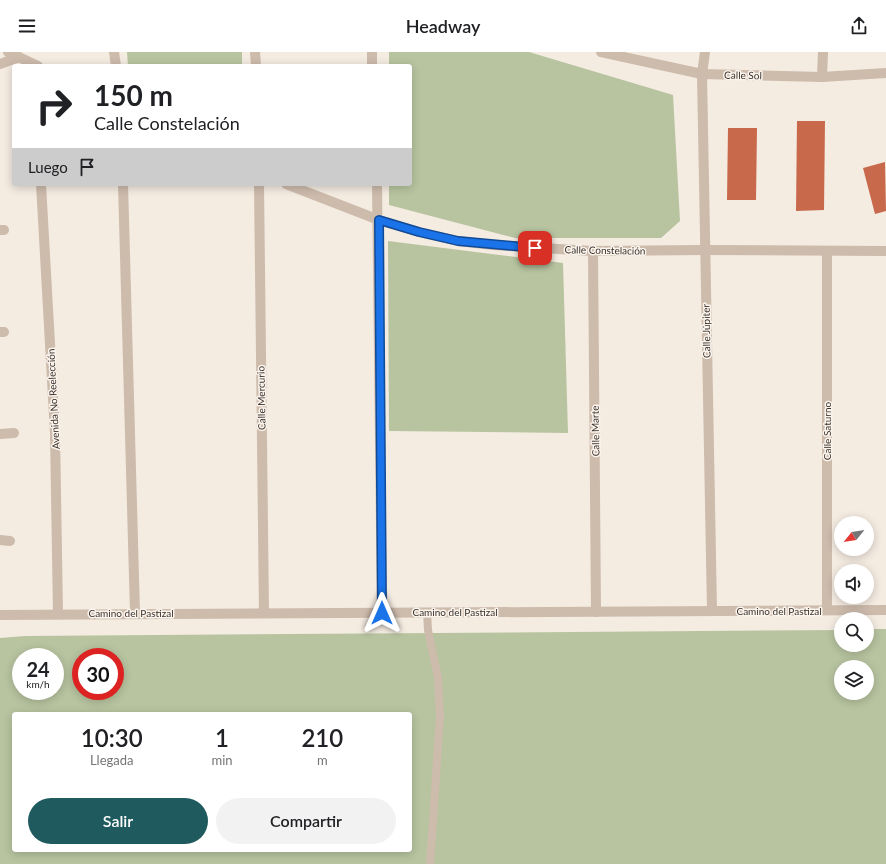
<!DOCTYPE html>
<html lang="es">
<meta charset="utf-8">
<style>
:root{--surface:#fff;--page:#f2f2f2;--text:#202124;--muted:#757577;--accent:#1f5a5e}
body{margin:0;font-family:Lato,sans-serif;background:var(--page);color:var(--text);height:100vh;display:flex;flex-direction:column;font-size:15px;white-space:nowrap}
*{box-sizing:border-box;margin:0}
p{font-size:13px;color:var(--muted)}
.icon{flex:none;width:22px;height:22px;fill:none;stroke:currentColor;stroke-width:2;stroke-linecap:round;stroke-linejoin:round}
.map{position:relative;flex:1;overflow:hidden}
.panel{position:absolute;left:12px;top:660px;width:400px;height:140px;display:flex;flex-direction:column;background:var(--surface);border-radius:4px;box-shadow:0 2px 10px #0003}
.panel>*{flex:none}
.guide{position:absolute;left:12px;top:12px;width:400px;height:122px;border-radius:4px;box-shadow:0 2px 10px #0003;background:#fff;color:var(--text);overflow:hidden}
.needle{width:26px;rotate:240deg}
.tools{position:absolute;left:834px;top:464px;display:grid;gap:8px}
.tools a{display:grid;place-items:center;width:40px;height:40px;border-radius:50%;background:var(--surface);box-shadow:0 2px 10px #0003;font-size:20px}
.speed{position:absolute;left:12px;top:596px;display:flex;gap:8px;font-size:20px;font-weight:700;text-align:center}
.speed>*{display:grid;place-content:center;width:52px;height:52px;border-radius:50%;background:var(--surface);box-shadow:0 2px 10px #0003;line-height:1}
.speed small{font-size:10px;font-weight:400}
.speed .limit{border:6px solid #d22;background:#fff;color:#111}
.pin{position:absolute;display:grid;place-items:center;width:34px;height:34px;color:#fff;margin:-17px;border-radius:8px;box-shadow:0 2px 6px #0006}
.me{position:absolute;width:44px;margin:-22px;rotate:0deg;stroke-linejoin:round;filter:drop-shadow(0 0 3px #0008)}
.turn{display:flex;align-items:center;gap:14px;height:84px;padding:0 16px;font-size:18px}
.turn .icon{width:52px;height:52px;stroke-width:2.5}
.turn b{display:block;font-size:28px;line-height:34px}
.then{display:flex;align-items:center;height:38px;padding:0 16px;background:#0003;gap:8px;font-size:15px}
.eta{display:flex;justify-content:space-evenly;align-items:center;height:68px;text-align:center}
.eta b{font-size:24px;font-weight:600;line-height:28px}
.button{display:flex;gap:8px;margin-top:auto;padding:8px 16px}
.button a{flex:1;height:46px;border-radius:24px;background:var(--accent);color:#fff;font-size:16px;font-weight:600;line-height:46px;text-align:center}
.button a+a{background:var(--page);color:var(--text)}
header{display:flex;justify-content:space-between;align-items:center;height:52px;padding:0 16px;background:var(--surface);font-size:18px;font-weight:600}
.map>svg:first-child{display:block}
</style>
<header><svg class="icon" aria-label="menu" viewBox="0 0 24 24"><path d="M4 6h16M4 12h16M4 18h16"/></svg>Headway<svg class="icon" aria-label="share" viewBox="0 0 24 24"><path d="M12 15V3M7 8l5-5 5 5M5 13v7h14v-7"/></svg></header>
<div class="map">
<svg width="886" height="812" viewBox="0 0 886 812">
<rect width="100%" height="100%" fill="#f4ebe1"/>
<g fill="#b8c4a0" fill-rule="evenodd">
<polygon points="127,0 242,0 242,14 128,14"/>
<polygon points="389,0 529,0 673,43 680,169 661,186 515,186 389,153 389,132 410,132 410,14 389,14"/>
<polygon points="388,189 563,211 568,381 389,379"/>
<path d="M867,577h19v235h-886v-226l25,-2 816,-6v15h26zM21,605h34v34h-34zM81,605h34v34h-34zM841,615h26v26h-26zM14,662h396v136h-396z"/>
</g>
<g fill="#c8694b">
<polygon points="797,69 825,69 824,158 796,159"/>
<polygon points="728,76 757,76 756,148 727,148"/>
<polygon points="885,110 886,159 875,162 863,116"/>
</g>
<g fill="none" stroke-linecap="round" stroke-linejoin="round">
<polyline stroke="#cdbbac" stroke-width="8" points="427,560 428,578 438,626 440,665 430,812"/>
<g stroke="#cdbbac" stroke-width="10">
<polyline points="8,0 38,14"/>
<polyline points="114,0 116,14"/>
<polyline points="255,0 256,14"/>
<polyline points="372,0 372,14"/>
<polyline points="601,0 702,22 822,25 886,21"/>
<polyline points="705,0 702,22 712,559"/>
<polyline points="0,12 19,5"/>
<polyline points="822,25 823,0"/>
<polyline points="41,132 55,381 58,562"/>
<polyline points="123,132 135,561"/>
<polyline points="259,132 264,561"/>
<polyline points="286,132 379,168 419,180 458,189 493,193 593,199 704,198 886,199"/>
<polyline points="377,132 382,561"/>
<polyline points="0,178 4,178"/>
<polyline points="593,199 596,560"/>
<polyline points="0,280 4,280"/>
<polyline points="0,382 14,381"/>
<polyline points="0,488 10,489"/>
<polyline points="827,558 827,199"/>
<polyline points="0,563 886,558"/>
</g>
</g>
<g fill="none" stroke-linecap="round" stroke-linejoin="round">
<g stroke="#114b97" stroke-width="10">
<polyline id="route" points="382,561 379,168 419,180 458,189 535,196"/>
</g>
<use href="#route" stroke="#1a73e8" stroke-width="7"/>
</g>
<g text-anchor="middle" stroke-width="3" stroke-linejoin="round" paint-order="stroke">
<g font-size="10" fill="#3b302b" stroke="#fbf5ee">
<text transform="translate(743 23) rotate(1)" y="4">Calle Sol</text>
<text transform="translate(605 198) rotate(1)" y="4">Calle Constelación</text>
<text transform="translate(706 279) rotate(-91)" y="4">Calle Júpiter</text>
<text transform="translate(261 346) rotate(-91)" y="4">Calle Mercurio</text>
<text transform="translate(53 347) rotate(-93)" y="4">Avenida No Reelección</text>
<text transform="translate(595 379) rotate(-91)" y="4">Calle Marte</text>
<text transform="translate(827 379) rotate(-90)" y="4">Calle Saturno</text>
<text x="779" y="563">Camino del Pastizal</text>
<text x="455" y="564">Camino del Pastizal</text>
<text x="131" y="565">Camino del Pastizal</text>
</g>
</g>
</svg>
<div class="tools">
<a><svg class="needle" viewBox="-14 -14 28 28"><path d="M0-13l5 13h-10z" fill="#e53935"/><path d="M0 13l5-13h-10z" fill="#757577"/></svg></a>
<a><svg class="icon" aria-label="sound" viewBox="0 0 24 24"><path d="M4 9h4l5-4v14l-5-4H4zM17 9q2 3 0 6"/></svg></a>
<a><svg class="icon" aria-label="search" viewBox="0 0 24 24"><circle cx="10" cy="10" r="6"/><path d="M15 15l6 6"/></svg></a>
<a><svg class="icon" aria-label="layers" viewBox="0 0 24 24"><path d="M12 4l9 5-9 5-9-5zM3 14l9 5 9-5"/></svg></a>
</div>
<div class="speed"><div>24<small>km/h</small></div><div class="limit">30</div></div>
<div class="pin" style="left:535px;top:196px;background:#d93025"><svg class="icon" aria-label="arrive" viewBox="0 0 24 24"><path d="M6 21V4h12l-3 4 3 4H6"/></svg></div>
<svg class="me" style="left:382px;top:561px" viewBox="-20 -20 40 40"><path d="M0-17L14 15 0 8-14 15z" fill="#1a73e8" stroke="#fff" stroke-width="4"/></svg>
<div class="guide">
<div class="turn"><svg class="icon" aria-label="right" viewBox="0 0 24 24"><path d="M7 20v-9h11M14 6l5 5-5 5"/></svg><div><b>150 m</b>Calle Constelación</div></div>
<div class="then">Luego<svg class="icon" aria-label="arrive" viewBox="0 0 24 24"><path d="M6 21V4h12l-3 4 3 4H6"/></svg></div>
</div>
<section class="panel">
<div class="eta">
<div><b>10:30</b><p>Llegada</p></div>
<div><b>1</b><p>min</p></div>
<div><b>210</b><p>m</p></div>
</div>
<div class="button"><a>Salir</a><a>Compartir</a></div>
</section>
</div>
